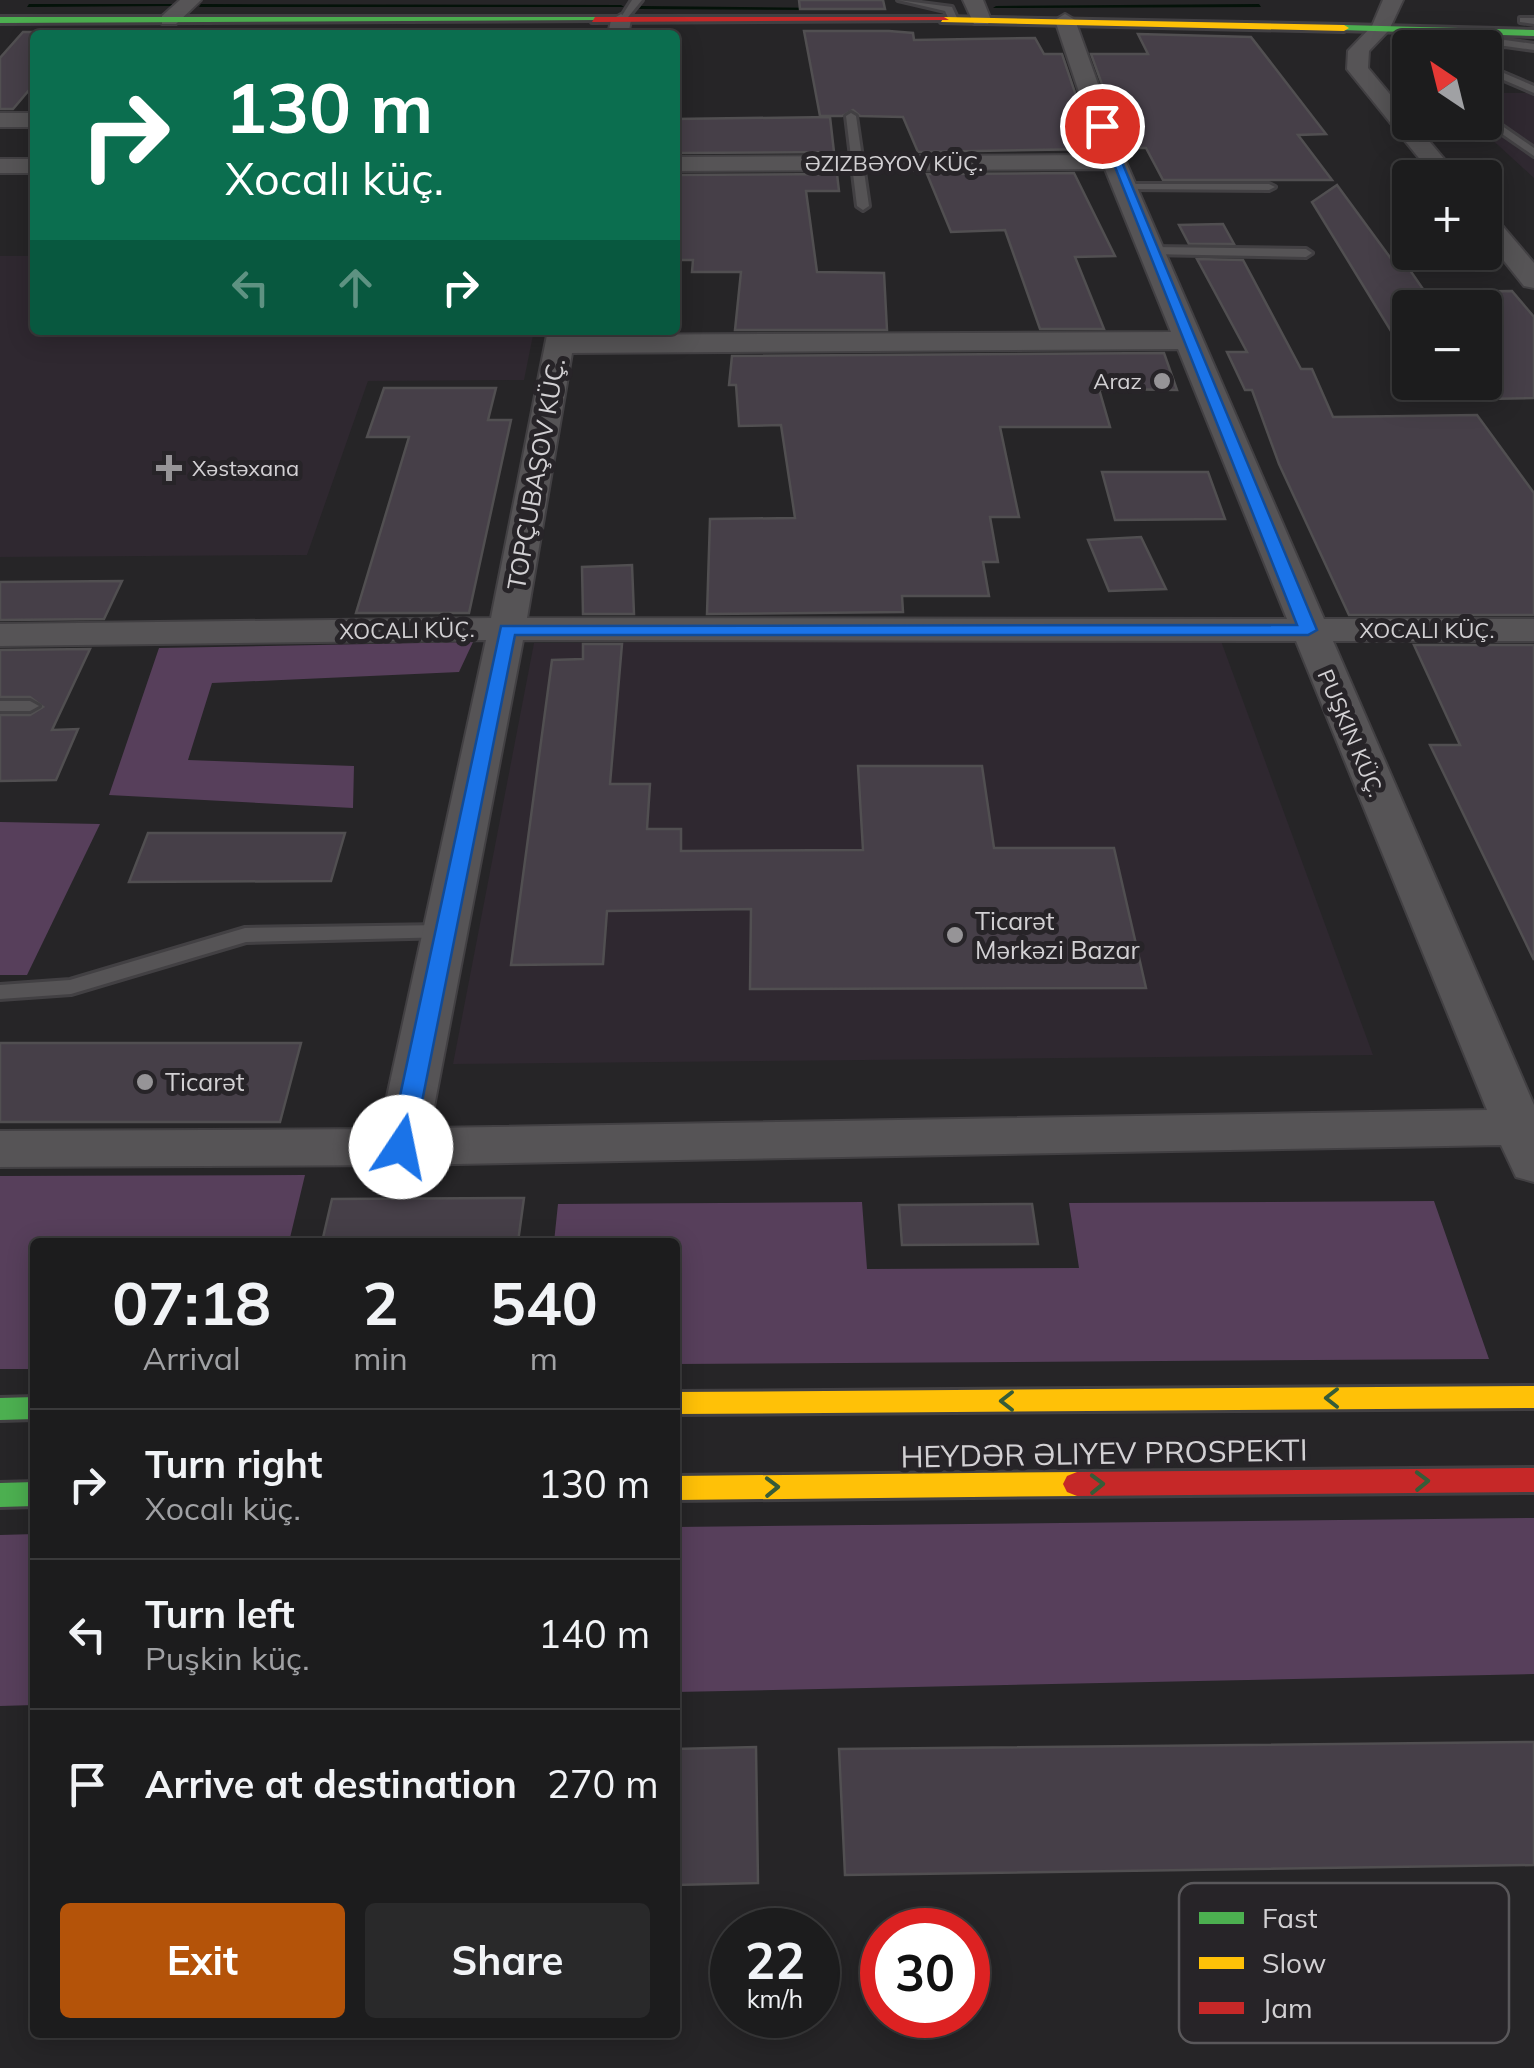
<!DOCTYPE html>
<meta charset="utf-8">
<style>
:root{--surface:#1c1c1d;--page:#29292a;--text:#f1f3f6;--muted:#a0a1a4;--line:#3a3a3b;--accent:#b45309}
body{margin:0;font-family:Mulish,sans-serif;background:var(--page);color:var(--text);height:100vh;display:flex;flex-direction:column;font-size:38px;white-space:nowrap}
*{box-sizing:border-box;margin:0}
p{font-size:32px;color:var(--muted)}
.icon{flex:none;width:55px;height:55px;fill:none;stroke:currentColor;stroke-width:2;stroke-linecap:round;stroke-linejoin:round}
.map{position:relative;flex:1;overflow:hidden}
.sheet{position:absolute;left:30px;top:1238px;width:650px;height:800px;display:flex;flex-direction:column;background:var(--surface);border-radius:10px;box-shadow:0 5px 25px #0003,0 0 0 2px var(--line)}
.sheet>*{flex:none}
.top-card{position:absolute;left:30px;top:30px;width:650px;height:305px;border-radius:10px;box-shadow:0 5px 25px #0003,0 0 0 2px var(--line);background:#0b6e4f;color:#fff;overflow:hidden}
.needle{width:65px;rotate:325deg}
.controls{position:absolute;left:1392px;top:30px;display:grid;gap:20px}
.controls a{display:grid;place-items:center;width:110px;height:110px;border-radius:10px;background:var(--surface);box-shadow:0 5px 25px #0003,0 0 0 2px var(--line);font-size:50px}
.speed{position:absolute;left:710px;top:1908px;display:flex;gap:20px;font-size:50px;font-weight:700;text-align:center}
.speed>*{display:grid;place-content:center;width:130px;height:130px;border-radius:50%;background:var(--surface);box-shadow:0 5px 25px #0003,0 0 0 2px var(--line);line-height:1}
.speed small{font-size:25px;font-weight:400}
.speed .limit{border:15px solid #d22;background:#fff;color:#111}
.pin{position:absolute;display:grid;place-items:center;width:85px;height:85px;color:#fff;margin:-42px;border:5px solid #fff;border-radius:50%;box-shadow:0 2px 10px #0007}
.me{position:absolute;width:110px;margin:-55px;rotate:11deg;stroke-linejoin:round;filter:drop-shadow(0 0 8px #0008)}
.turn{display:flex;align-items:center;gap:35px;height:210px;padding:0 30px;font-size:45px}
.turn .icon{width:130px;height:130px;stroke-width:2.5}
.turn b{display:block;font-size:70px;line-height:85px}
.lanes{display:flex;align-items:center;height:95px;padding:0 30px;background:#0003;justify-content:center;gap:50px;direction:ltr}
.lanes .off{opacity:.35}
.eta{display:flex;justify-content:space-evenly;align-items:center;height:170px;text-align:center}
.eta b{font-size:60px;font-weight:700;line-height:70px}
.button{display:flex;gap:20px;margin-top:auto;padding:20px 30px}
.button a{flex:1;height:115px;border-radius:10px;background:var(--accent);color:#fff;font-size:40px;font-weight:700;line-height:115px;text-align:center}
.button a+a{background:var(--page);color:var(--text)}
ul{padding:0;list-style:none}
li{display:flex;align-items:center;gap:30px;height:150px;padding:0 30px;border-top:2px solid var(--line)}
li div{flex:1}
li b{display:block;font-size:38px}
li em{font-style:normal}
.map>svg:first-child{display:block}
</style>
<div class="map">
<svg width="1534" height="2068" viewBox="0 0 1534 2068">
<rect width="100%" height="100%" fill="#262527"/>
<g fill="#2f2830">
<polygon points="1485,93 1534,93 1534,178 1474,123 1485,122"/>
<polygon points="0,256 35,256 35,330 534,330 524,380 368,381 307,555 0,557"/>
<polygon points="1221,641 1373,1055 453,1064 534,643"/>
</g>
<g fill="#573f5b">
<polygon points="473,642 459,672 212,683 188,760 354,766 353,808 109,795 159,648"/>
<polygon points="0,822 100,824 27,975 0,975"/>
<polygon points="305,1175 289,1242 35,1242 35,1369 0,1369 0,1176"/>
<polygon points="1434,1201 1489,1359 675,1364 675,1242 554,1242 558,1204 862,1202 867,1269 1079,1268 1069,1203"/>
<polygon points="1534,1518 1534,1674 675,1692 675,1527"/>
<polygon points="35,1534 35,1705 0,1706 0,1535"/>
</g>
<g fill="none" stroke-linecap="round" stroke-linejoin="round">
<g fill="#041209" fill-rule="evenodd">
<polygon points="29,4 172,4 175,6 27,7"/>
<polygon points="201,4 621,5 624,7 199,7"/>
<polygon points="1259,4 1261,7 993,8 996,6"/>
<polygon points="641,6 826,8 829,10 639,9"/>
</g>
</g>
<g fill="#463f48" stroke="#514f51" stroke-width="2.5">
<polygon points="799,0 883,0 885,9 800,9"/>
<polygon points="804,31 889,31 913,33 914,40 1035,38 1044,54 1062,54 1094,149 918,152 903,117 860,116 853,110 842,116 820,116"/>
<polygon points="23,32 78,32 75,35 35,35 35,83 13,109 0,109 0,58"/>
<polygon points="1138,34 1251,37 1326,134 1298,135 1332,180 1163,180 1146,148 1125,148 1091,54 1148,54"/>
<polygon points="830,117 834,152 675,153 675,119"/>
<polygon points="1074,173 1115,256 1075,257 1104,329 1040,329 1005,230 951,232 927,174"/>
<polygon points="837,174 839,191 806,191 817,272 884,273 887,330 735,330 741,272 692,272 693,260 675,260 675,175"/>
<polygon points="1337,185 1392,260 1403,260 1425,292 1512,291 1534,317 1534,398 1431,400 1421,382 1485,382 1485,308 1410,308 1410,362 1312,202"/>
<polygon points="1223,224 1234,244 1189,244 1179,225"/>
<polygon points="1197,259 1243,260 1301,369 1312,369 1333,417 1477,415 1534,493 1534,615 1349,615 1279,464 1252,390 1245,390 1227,352 1247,352"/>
<polygon points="1164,353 1177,390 1099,389 1110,427 1000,427 1019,517 990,517 998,562 983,562 989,596 902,596 903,612 707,614 710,519 795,518 781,425 739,426 736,385 729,385 732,356"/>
<polygon points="384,388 496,388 488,420 511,420 469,613 356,613 409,437 367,437"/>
<polygon points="1102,472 1208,472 1225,519 1115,520"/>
<polygon points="1141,537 1166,589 1109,591 1088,540"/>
<polygon points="632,565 634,614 583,614 582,567"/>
<polygon points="122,581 104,619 0,620 0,582"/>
<polygon points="583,644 622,644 610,784 650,784 647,829 681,829 681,851 863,850 858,766 982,766 994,848 1114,848 1146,988 750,989 751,909 607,911 603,964 511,965 552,660 583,659"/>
<polygon points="1414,645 1534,645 1534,960 1430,745 1460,745"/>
<polygon points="90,649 52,730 78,729 56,780 0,781 0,715 30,715 43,707 30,697 0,697 0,650"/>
<polygon points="148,833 345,833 331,881 129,882"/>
<polygon points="0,1043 301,1043 280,1122 0,1122"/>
<polygon points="524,1198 518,1242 322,1242 332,1199"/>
<polygon points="1032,1204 1038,1244 902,1245 899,1205"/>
<polygon points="1534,1742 1534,1865 845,1875 839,1749"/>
<polygon points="756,1747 758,1883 675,1885 675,1749"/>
</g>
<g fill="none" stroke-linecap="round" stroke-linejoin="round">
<g stroke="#424043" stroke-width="6">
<g id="lane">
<polygon points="632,0 642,0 624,22 618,22"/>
<polygon points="898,0 952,7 958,20 950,22 945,11"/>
<polygon points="1520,18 1534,18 1534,24 1520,22"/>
<polygon points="1505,40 1534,44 1534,50 1505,46 1470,48"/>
<polygon points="1485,65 1534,86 1534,93 1485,72"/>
<polygon points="1410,103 1410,109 1384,106"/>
<polygon points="851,113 856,116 869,206 863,210 857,206 846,116"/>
<polygon points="1485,114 1534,148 1534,156 1485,122"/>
<polygon points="1120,184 1269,184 1275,187 1269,190 1124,189"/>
<polygon points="1152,247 1306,249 1312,253 1306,257 1148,254 1146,251"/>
<polygon points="0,701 30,701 39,706 30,711 0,711"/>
<polygon points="444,925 451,927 455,932 451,937 246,942 71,994 0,999 0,985 70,980 245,928"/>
</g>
</g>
<g stroke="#424043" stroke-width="4">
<g id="street">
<polygon points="180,0 201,0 176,24 162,24 162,16"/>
<polygon points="963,0 983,0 991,20 988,24 974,24"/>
<polygon points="1383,0 1403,0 1389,30 1369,51 1368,68 1460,178 1435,178 1347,69 1348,51 1372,26"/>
<polygon points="621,14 631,20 628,35 608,35 611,20"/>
<path d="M1065,14l10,6 51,142 198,457h210v22h-201l201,464v77l-18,-5 -15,-32 -1100,20 -401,2v-36l380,-2 106,-489 -486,6v-22l491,-6 57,-288h28l-1,5 596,-3 -66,-163 -430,2v-14l425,-2 -45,-135zM1178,349l109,270 -760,-1 45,-265zM523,640l773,1 191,469 -1057,18z"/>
<rect x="0" y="113" width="35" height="14"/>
<rect x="0" y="159" width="35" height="14"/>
<polygon points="1485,213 1494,216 1534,263 1534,288 1524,286 1485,237"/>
</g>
</g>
<g stroke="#424043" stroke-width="6">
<g id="fast">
<polygon points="0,17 595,17 600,20 0,23"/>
<polygon points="1344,25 1534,30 1534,36 1341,30"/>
<polygon points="35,1397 35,1419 0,1420 0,1398"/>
<polygon points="35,1482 35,1506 0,1507 0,1483"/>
</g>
</g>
<g stroke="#424043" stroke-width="6">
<g id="slow">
<polygon points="944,17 1344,25 1349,28 1344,31 941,22"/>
<polygon points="1534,1386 1534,1408 675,1414 675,1392"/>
<polygon points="1077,1472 1087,1476 1091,1484 1087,1492 1077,1496 675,1500 675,1476"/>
</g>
</g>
<g stroke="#424043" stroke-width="6">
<g id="jam">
<polygon points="595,17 944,17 949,20 592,22"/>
<polygon points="1534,1468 1534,1492 1077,1496 1067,1492 1063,1484 1067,1476 1077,1472"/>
</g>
</g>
<use href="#lane" fill="#565456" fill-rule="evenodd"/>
<use href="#street" fill="#565456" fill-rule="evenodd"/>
<use href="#fast" fill="#4caf50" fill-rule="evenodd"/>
<use href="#slow" fill="#ffc107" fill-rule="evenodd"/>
<use href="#jam" fill="#c62828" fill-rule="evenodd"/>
</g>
<defs><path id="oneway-chevron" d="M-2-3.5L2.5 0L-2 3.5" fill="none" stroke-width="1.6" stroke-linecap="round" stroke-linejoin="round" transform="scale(2.5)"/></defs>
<g stroke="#365c38">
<use href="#oneway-chevron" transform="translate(1332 1398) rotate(180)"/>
<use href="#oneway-chevron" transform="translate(1007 1401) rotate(180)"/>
<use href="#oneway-chevron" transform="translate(1422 1481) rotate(-1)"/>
<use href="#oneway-chevron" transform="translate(1097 1484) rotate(-1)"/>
<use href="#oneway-chevron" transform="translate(772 1487) rotate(-1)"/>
</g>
<polygon fill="#1a73e8" stroke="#114b97" stroke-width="2.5" points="1098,124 1107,126 1317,630 1308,635 515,635 413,1147 409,1153 392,1153 389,1147 501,626 1297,625"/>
<g fill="#969497" stroke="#272428" stroke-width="4">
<circle cx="1162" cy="381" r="10"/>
<path d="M164 453h10v10h10v10h-10v10h-10v-10h-10v-10h10z"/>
<circle cx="955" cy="935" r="10"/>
<circle cx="145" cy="1082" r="10"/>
</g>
<g text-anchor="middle" stroke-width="10" stroke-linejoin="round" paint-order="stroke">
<g font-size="22" fill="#d2d0d3" stroke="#272428">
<text x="894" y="171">ƏZIZBƏYOV KÜÇ.</text>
<text transform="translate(407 630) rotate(-1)" y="8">XOCALI KÜÇ.</text>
<text x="1427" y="638">XOCALI KÜÇ.</text>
<text transform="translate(1351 733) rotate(67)" y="8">PUŞKIN KÜÇ.</text>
</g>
<g font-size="22" fill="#d2d0d3" stroke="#272428" text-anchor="end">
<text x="1142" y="389">Araz</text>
<text x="192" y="476" text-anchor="start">Xəstəxana</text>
</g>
<g font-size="25" fill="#d2d0d3" stroke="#272428">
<text transform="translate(536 474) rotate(-80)" y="9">TOPÇUBAŞOV KÜÇ.</text>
</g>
<g font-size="25" fill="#d2d0d3" stroke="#272428" text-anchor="start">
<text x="975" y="930">Ticarət<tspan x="975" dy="29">Mərkəzi Bazar</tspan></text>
<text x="165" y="1091">Ticarət</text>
</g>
<g font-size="30" fill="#d2d0d3" stroke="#272428">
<text transform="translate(1104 1454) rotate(-1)" y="10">HEYDƏR ƏLIYEV PROSPEKTI</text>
</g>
</g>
<rect x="1179" y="1883" width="330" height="160" rx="15" fill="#272428" stroke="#5a585b" stroke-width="2.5"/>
<rect x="1199" y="1912" width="45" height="12" fill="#4caf50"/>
<rect x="1199" y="1957" width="45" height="12" fill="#ffc107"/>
<rect x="1199" y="2002" width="45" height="12" fill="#c62828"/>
<g font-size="28" fill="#d2d0d3">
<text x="1262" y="1928">Fast</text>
<text x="1262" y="1973">Slow</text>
<text x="1262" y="2018">Jam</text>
</g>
</svg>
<div class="controls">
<a><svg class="needle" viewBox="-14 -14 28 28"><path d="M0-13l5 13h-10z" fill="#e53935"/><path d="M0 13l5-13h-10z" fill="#a0a1a4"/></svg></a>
<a>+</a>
<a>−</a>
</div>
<div class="speed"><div>22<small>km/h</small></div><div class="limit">30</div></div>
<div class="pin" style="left:1102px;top:126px;background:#d93025"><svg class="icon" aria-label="arrive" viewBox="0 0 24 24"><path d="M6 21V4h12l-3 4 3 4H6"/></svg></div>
<svg class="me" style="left:401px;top:1147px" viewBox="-20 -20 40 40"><circle r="19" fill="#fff"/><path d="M0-13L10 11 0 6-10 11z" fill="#1a73e8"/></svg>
<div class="top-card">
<div class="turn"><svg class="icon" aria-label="right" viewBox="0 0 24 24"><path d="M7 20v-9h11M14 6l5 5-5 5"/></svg><div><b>130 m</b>Xocalı küç.</div></div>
<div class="lanes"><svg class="icon off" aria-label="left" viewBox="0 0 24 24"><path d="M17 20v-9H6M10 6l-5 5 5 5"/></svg><svg class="icon off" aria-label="ahead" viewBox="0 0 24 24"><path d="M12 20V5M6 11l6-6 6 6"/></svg><svg class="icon" aria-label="right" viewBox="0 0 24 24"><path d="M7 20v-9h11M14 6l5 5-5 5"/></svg></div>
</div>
<section class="sheet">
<div class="eta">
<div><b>07:18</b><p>Arrival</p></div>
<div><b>2</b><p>min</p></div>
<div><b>540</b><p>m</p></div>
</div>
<ul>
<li><svg class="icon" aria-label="right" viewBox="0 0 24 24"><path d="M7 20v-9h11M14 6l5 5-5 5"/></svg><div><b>Turn right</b><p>Xocalı küç.</p></div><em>130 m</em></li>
<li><svg class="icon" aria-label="left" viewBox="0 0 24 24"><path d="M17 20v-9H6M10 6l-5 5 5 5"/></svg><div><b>Turn left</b><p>Puşkin küç.</p></div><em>140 m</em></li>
<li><svg class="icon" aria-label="arrive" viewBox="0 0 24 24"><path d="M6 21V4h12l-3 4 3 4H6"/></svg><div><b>Arrive at destination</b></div><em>270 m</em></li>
</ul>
<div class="button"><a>Exit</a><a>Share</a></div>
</section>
</div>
